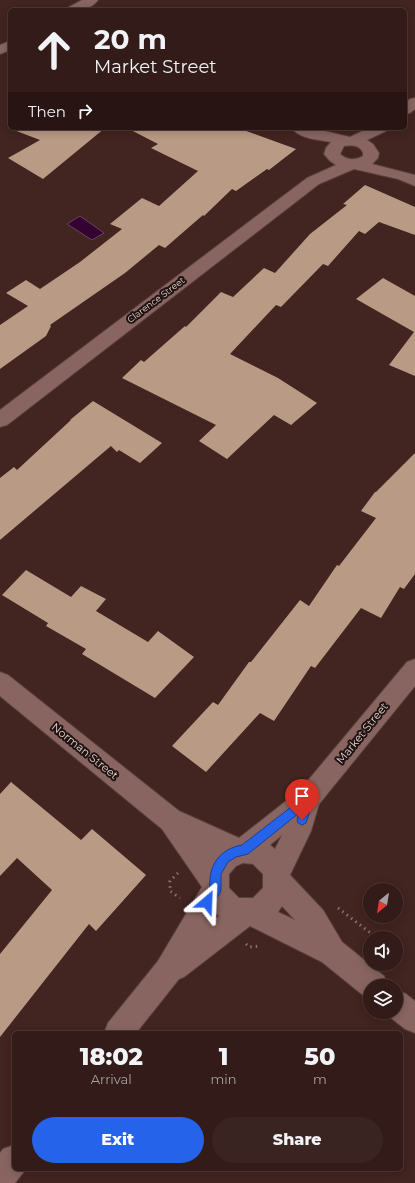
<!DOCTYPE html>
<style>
:root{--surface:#321b18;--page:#3a2421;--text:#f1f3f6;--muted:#a8a1a2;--line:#4d3937;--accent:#2563eb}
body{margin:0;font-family:Montserrat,sans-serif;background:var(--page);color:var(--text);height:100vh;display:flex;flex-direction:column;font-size:15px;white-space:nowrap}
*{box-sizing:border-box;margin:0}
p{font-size:13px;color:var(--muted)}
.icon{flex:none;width:22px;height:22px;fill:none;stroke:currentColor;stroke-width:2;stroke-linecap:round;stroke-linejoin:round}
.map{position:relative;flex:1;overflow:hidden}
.drawer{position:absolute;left:12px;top:1031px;width:391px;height:140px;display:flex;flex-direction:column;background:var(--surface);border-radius:6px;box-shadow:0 2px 10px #0003,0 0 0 1px var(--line)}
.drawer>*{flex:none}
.guide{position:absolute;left:8px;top:8px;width:399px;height:122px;border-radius:6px;box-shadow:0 2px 10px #0003,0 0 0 1px var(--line);background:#321b18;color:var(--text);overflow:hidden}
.needle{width:26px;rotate:210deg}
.tools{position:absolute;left:363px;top:883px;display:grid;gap:8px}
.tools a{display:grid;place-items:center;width:40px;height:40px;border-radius:50%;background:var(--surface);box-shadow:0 2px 10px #0003,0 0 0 1px var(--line);font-size:20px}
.pin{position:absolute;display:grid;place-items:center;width:34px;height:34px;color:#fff;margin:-41px -17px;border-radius:50% 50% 50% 0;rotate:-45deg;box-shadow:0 0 4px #0007}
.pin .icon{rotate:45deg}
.me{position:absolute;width:44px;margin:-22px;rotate:26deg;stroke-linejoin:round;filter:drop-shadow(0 0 3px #0008)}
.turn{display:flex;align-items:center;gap:14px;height:84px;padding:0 20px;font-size:18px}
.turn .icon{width:52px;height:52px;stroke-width:2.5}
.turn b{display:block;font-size:28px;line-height:34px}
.then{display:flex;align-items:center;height:38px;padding:0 20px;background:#0003;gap:8px;font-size:15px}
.eta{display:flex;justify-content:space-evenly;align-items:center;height:68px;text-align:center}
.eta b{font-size:24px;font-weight:800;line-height:28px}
.cta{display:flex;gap:8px;margin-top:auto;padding:8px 20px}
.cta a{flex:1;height:46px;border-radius:24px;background:var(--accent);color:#fff;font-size:16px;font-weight:800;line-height:46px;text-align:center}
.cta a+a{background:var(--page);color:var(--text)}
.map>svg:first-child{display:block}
</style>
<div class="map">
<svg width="415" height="1183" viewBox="0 0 415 1183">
<rect width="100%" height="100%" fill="#422420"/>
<polygon fill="#350331" stroke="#6b4261" points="80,216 104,233 92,240 67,224"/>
<g fill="#b89a85">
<polygon points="14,128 105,128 43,179 8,158 40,140 14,130"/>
<polygon points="127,128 238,128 296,149 269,170 267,169 236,191 232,189 204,216 203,215 165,248 159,245 125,273 50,325 51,326 46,336 0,369 0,325 28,306 6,293 26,280 40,289 80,262 122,229 110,224 142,198 159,206 198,171 151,148 158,144"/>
<polygon points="365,185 415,207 415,235 379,222 365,234 359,231 328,266 323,264 281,307 276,305 230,354 278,378 317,403 291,425 274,415 227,459 199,441 216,425 122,378 141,360 144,362 185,326 186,327 221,292 233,297 264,268 275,273 310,234 347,205 343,204"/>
<polygon points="383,278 415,296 415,376 389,365 414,332 356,299"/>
<polygon points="93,401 162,443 140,463 119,450 117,452 111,446 0,540 0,478 14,467 17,470 71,420 70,420"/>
<polygon points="415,453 415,574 404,589 400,587 381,618 361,608 315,668 311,666 274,721 260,713 206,772 172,746 213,702 218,705 249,662 251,662 300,600 309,606 337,565 339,566 376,518 361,511 375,492 376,492"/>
<polygon points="26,570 71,597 81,586 106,599 96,611 148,642 158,631 194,657 155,698 82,654 86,649 46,626 48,623 2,595"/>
<polygon points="11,782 81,840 92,829 146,875 96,931 89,924 0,1037 0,954 52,890 17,858 0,876 0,794"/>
</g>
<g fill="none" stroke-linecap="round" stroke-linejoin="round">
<g stroke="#59403d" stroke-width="2">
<g id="minor">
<path d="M82,0h16c-7,10 -19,10 -31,10l2,-3z"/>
<polygon points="10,41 10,50 0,54 0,45"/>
<polygon points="415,98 415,109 410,113 405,114 405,103 410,99"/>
<path d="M292,128h19l39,9 19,-9h19l-2,3 -19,9 6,4 6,9 -1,5 -6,6 43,11v11l-17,-7 -44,-10 -35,15 -312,241 -7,2v-17l307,-232 29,-13 -6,-4 -6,-7 2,-6 5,-6c-11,-2 -32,-3 -39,-14zM344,146c8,-1 16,-1 19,7v3c-9,5 -16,4 -23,-2z"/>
<path d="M415,659v27l-96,118 -8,27 -21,44 33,35 19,32 42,34 4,10h-18v12l-6,-2 -42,-34 -72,-36 -66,51 -5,2 -43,54h-32l4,-10 50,-62 44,-74 -40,-58 -162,-133v-24l8,3 171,136 60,27 61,-48 107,-128zM282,835l-7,14 -5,-4zM243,863l10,1 10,10v14l-10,10h-14l-10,-10v-14l7,-8zM282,906l13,14 -17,-8zM216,913l3,3 -8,6z"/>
<polygon points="396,990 406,994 415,1001 415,1033 405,1029 386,1014 385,1012 396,1012"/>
<polygon points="14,1145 14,1169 26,1169 15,1183 0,1183 0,1153 3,1149"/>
</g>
</g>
<g stroke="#8a706c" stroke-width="3" stroke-dasharray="1.5 4" stroke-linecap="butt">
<polyline points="178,873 170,881 170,891 180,898"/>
<polyline points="338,908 377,938"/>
<polyline points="246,944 249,947 260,946"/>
</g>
<use href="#minor" fill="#886560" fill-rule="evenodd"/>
</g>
<path fill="#2563eb" stroke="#184099" d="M309,793l4,1 1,4 -8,25 -4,2 -4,-2 -1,-3 2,-7 -51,41 -12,3 -8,5 -7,12v15l-1,4 -9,13 -4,1 -4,-1 -2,-4 9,-14c-2,-23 10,-39 32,-43z"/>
<g text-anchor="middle" stroke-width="4" stroke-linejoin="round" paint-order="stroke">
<g font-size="9" fill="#e8d4d0" stroke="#1f1210">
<text transform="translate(156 300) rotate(-37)" y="3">Clarence Street</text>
</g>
<g font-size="11" fill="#e8d4d0" stroke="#1f1210">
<text transform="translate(362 733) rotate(-51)" y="4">Market Street</text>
<text transform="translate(85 751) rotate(39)" y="4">Norman Street</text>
</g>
</g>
</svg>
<div class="tools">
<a><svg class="needle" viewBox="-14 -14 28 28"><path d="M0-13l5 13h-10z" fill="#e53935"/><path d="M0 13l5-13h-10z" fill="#a8a1a2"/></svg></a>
<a><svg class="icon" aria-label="sound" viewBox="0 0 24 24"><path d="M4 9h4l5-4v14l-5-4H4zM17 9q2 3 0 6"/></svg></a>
<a><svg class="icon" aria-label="layers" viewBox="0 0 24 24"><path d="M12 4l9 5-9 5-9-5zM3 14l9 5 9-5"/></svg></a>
</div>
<div class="pin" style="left:302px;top:820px;background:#d93025"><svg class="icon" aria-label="arrive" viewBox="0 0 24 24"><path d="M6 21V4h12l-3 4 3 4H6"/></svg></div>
<svg class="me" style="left:207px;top:902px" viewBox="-20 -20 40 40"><path d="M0-17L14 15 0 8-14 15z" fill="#2563eb" stroke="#fff" stroke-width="4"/></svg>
<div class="guide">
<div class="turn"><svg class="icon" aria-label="ahead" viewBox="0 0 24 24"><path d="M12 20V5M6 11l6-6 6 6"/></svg><div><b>20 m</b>Market Street</div></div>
<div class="then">Then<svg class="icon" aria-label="right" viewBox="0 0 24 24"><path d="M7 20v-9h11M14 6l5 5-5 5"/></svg></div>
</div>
<section class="drawer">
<div class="eta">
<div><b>18:02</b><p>Arrival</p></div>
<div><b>1</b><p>min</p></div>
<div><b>50</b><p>m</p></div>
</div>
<div class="cta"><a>Exit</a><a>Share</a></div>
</section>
</div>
